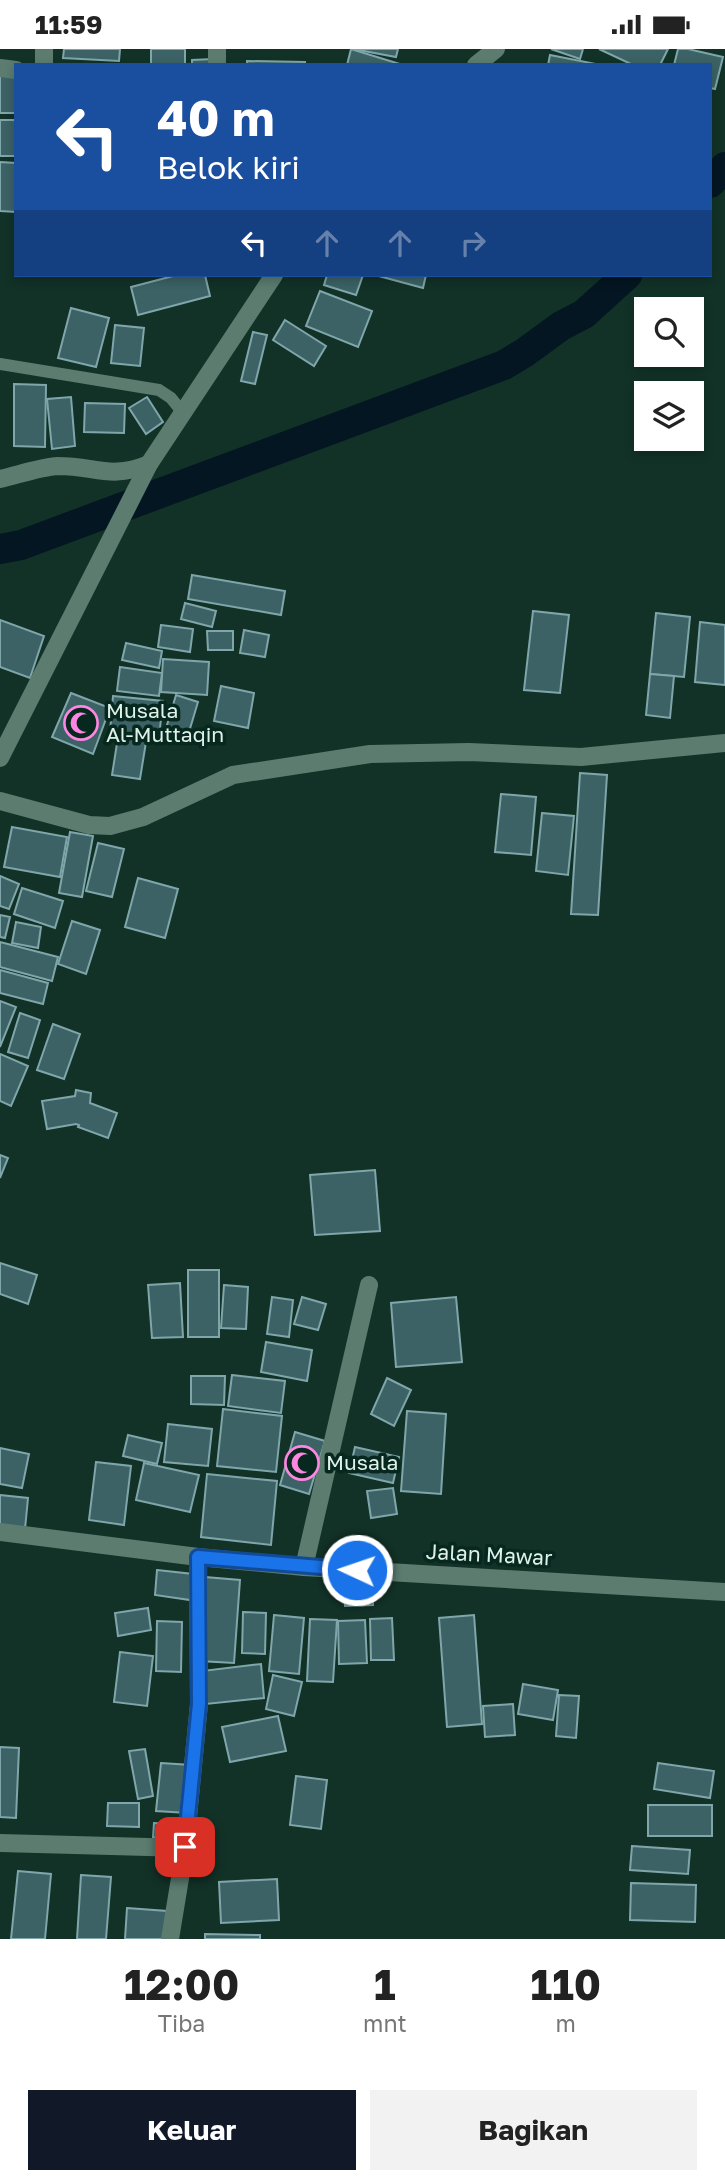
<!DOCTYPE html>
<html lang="id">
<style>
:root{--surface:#fff;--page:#f2f2f2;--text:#222;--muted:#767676;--accent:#111827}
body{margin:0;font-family:"Golos Text",sans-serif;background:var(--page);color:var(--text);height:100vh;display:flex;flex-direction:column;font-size:26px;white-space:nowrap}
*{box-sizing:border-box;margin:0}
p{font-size:23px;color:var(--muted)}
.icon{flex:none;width:38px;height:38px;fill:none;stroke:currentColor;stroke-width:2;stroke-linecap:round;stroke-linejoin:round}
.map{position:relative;height:1890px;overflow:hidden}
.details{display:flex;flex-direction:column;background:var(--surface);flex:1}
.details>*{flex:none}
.top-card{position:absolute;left:14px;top:14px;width:698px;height:214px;border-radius:0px;box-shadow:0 4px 10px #0003;background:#1a4fa0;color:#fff;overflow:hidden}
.controls{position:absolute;left:634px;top:248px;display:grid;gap:14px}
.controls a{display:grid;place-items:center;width:70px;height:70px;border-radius:0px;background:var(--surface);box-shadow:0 4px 10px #0003;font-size:35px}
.pin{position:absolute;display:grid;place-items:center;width:60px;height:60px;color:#fff;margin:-30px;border-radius:14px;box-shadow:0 4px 10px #0006}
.me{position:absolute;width:77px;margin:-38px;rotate:273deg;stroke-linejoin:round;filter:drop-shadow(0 0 5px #0008)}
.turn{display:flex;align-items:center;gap:24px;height:147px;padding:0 28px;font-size:32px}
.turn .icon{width:91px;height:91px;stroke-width:2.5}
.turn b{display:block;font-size:49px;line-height:60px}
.lanes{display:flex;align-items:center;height:66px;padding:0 28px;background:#0003;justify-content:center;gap:35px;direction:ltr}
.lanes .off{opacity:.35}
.eta{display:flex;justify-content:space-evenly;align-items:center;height:119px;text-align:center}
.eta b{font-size:42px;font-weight:700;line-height:49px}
.button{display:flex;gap:14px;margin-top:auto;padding:14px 28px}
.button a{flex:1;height:80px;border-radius:0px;background:var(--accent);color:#fff;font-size:28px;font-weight:700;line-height:80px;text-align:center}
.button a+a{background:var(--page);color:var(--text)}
.status{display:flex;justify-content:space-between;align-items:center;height:49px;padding:0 35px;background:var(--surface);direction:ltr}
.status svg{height:19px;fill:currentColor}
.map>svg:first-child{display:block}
</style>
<div class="status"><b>11:59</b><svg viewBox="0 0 49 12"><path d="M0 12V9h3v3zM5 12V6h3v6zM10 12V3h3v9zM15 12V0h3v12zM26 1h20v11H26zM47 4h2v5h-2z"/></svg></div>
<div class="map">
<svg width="725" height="1890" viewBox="0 0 725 1890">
<rect width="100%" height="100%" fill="#123227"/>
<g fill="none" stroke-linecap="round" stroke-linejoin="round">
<g stroke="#041621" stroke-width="30">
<polyline points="710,134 725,118"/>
<polyline points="0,500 21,496 504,316 524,304 561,277 584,265 627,226"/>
</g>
</g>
<g fill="#3c6265" stroke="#7fa6aa" stroke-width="2">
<polygon points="64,0 120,0 119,12 63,9"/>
<rect x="151" y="0" width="34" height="16"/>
<polygon points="351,0 403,16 347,16"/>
<polygon points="353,0 398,0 396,8"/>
<polygon points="551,0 583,0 580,10"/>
<polygon points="599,0 668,0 660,16 633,16"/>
<polygon points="678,0 688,0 723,8 715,40 710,39 710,16 674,16"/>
<polygon points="550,6 596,15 596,16 548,16"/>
<polygon points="213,10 214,16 192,16 192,11"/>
<polygon points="247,12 305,13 305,16 247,16"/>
<polygon points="0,26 16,27 16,64 0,64"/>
<rect x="0" y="71" width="16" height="36"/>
<polygon points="0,113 16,114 16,163 0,162"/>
<polygon points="177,226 205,226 210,247 138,266 131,238"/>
<polygon points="327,226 363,226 356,246 324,236"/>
<polygon points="375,226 426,226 423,239"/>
<polygon points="320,242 372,262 358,298 306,277"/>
<polygon points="71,259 109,269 96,318 58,309"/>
<polygon points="285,271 326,297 314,317 273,291"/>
<polygon points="115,276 144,279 140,317 111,314"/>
<polygon points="253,283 267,286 255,335 241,332"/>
<polygon points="14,335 46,336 45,398 14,397"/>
<polygon points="71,348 75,397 52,400 47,350"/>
<polygon points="147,348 163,373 146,385 129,359"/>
<polygon points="85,354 125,355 124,384 84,383"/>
<polygon points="192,526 285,542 281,566 188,550"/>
<polygon points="185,554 216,562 212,578 181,570"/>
<polygon points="533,562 569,566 560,644 524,641"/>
<polygon points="656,564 690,568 684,628 650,625"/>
<polygon points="0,571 44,587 30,629 0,618"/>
<polygon points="700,573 725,576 725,636 695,633"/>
<polygon points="161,576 193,580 190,603 158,598"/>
<polygon points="244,581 269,586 265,608 240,604"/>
<polygon points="207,582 233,582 233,601 208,601"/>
<polygon points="126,594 162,602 159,619 122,611"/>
<polygon points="163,610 209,613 207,646 161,643"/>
<polygon points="120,618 162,624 159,647 117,642"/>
<polygon points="650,625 674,627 670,669 646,666"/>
<polygon points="221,637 254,644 248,679 214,672"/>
<polygon points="71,644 110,659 93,705 52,688"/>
<polygon points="176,646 198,653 186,693 164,686"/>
<polygon points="113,647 163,652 159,688 110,683"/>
<polygon points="118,688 146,693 140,730 112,726"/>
<polygon points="580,724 607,726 598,866 571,865"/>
<polygon points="501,745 536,748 531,806 495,803"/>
<polygon points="542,764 574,767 568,826 536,822"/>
<polygon points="12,778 67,788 60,828 4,818"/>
<polygon points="70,783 93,787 82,848 59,844"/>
<polygon points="98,794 124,800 112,848 86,842"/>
<polygon points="0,827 19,835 9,860 0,857"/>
<polygon points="138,829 178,840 165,889 125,878"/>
<polygon points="22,839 63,852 55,879 14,865"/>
<polygon points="0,866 10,868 5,889 0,888"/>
<polygon points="72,872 100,881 86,925 58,915"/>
<polygon points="16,873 41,878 38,899 12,894"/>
<polygon points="0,893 58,908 52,932 0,918"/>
<polygon points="0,921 48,934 43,955 0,944"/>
<polygon points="0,952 16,958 0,998"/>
<polygon points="20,964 40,971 28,1009 8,1003"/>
<polygon points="53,975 80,985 64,1030 37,1021"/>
<polygon points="0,1005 28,1017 11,1057 0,1052"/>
<polygon points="76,1041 91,1044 90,1054 117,1064 108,1089 78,1078 79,1076 76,1075 47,1080 42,1052 75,1047"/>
<polygon points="0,1106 8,1109 0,1129"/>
<polygon points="375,1121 380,1182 315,1186 310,1126"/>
<polygon points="0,1214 37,1226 28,1255 0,1245"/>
<rect x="188" y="1221" width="31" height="67"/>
<polygon points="180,1234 183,1288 152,1289 148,1236"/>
<polygon points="224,1236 248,1238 246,1280 221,1279"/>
<polygon points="272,1248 293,1251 289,1288 267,1285"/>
<polygon points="302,1248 326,1255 318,1281 294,1275"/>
<polygon points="456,1248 462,1313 396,1318 391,1254"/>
<polygon points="266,1293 312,1301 307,1332 261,1323"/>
<polygon points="232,1326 285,1332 281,1364 228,1357"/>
<polygon points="191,1327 225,1327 224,1356 191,1355"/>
<polygon points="387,1329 411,1341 394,1377 371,1365"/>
<polygon points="223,1360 282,1367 276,1423 217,1417"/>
<polygon points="407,1362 446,1365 441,1445 401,1442"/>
<polygon points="168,1375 212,1380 208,1417 164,1413"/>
<polygon points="295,1383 325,1392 309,1445 280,1436"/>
<polygon points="128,1386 162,1394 157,1415 123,1407"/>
<polygon points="355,1398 399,1408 393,1434 349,1424"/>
<polygon points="0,1399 29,1405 22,1439 0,1435"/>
<polygon points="96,1413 131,1417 124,1476 89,1471"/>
<polygon points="144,1414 199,1426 190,1463 136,1451"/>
<polygon points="207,1425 277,1432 271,1496 201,1488"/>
<polygon points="393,1439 397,1465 371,1469 367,1442"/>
<polygon points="0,1446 28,1449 25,1480 0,1478"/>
<polygon points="157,1521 193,1525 190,1551 155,1546"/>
<polygon points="205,1528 240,1531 234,1614 199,1612"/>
<polygon points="372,1531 373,1556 345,1557 343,1532"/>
<polygon points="148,1559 151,1581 118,1587 115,1564"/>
<polygon points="243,1563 266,1564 265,1605 242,1604"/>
<polygon points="274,1566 304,1569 299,1625 269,1622"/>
<polygon points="474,1566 482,1675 447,1678 439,1569"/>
<polygon points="392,1569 394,1611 371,1611 370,1570"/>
<polygon points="310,1570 337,1571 333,1633 307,1632"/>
<polygon points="365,1571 367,1614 339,1615 338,1572"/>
<polygon points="157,1572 182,1573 181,1623 156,1622"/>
<polygon points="120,1603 153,1607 147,1657 114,1653"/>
<polygon points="261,1615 264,1649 206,1655 202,1622"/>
<polygon points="273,1626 302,1633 294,1667 266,1660"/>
<polygon points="523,1635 558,1641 553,1671 518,1665"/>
<polygon points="559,1646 579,1647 576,1689 556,1687"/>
<polygon points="513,1655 515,1686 485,1688 483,1657"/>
<polygon points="278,1667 286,1702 230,1713 222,1678"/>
<polygon points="0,1698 19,1699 16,1769 0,1768"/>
<polygon points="145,1700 153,1747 138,1750 129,1702"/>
<polygon points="161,1714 191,1716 187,1764 156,1762"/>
<polygon points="658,1714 714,1722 710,1749 654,1740"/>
<polygon points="296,1727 327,1731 321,1780 290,1776"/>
<polygon points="108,1754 139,1754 139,1778 107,1777"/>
<rect x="648" y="1756" width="64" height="31"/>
<polygon points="154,1774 182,1776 180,1791 153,1788"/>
<polygon points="632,1797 690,1801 688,1825 630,1821"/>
<polygon points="18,1822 51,1825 45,1890 11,1890"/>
<polygon points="81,1826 111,1828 106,1890 77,1890"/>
<polygon points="277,1830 279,1871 221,1874 219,1833"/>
<polygon points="631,1834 696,1836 695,1873 630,1871"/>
<polygon points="127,1859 167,1862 164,1890 125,1890"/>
<polygon points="205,1885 260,1886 260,1890 205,1890"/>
</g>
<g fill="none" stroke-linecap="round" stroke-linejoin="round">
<polyline stroke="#5b7c6f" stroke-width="12" points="0,315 159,341 171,349 183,364"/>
<g stroke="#5b7c6f" stroke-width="18">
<polyline points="44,0 44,16"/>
<polyline points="217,0 217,16"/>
<polyline points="0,19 16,21"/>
<path d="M0,430c18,-4 40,-12 58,-13 38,0 52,14 91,-2"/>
<polyline points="0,752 89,776 110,777 143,768 233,726 370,705 469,703 581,708 725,694"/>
<polyline points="0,1483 198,1508 304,1518 725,1543"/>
<polyline points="304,1518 369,1236"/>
<polyline points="0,1794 185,1799"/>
<polyline points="170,1890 185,1799 199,1655 198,1508"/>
</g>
<g stroke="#5b7c6f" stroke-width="18">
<polyline points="476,16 496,0"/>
<polyline points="0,709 149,415 274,226"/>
</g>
</g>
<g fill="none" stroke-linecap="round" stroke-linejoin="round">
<g stroke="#114b97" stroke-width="18">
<polyline id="route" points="185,1798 199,1655 198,1508 357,1521"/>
</g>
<use href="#route" stroke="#1a73e8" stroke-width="12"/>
</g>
<defs>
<g id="mosque-ring" transform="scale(1.75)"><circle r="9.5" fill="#07281e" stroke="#fd86e1" stroke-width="1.5"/><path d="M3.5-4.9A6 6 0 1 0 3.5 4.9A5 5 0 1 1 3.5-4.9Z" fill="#fd86e1"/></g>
</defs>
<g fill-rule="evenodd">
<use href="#mosque-ring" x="81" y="674"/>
<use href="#mosque-ring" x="302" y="1414"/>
</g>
<g text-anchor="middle" stroke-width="7" stroke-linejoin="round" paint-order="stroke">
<g font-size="21" fill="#dff1e9" stroke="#07281e" text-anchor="start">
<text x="106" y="669">Musala<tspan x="106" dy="24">Al-Muttaqin</tspan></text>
<text x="326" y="1421">Musala</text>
</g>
<g font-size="21" fill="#dff1e9" stroke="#07281e">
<text transform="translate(489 1506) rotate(3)" y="7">Jalan Mawar</text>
</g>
</g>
</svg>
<div class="controls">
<a><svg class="icon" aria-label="search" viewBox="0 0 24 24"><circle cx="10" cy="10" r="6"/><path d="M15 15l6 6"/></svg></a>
<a><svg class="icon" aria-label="layers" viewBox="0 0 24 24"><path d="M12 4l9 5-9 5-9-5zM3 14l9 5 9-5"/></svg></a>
</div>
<div class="pin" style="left:185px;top:1798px;background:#d93025"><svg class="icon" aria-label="arrive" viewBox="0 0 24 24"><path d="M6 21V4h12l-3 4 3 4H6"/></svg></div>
<svg class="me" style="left:357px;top:1521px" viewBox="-20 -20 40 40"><circle r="17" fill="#1a73e8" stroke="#fff" stroke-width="3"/><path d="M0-11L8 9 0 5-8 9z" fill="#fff"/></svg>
<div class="top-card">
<div class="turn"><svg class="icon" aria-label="left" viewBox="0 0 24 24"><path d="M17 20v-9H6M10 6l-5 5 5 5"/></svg><div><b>40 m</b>Belok kiri</div></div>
<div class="lanes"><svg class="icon" aria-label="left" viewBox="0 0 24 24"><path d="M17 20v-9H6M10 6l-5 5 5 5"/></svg><svg class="icon off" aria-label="ahead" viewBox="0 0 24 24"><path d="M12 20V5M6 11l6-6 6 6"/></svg><svg class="icon off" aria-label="ahead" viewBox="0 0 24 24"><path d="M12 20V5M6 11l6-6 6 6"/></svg><svg class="icon off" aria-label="right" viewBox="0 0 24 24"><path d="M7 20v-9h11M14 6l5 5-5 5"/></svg></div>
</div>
</div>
<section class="details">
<div class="eta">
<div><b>12:00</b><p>Tiba</p></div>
<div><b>1</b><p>mnt</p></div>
<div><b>110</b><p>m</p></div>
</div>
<div class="button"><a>Keluar</a><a>Bagikan</a></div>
</section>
